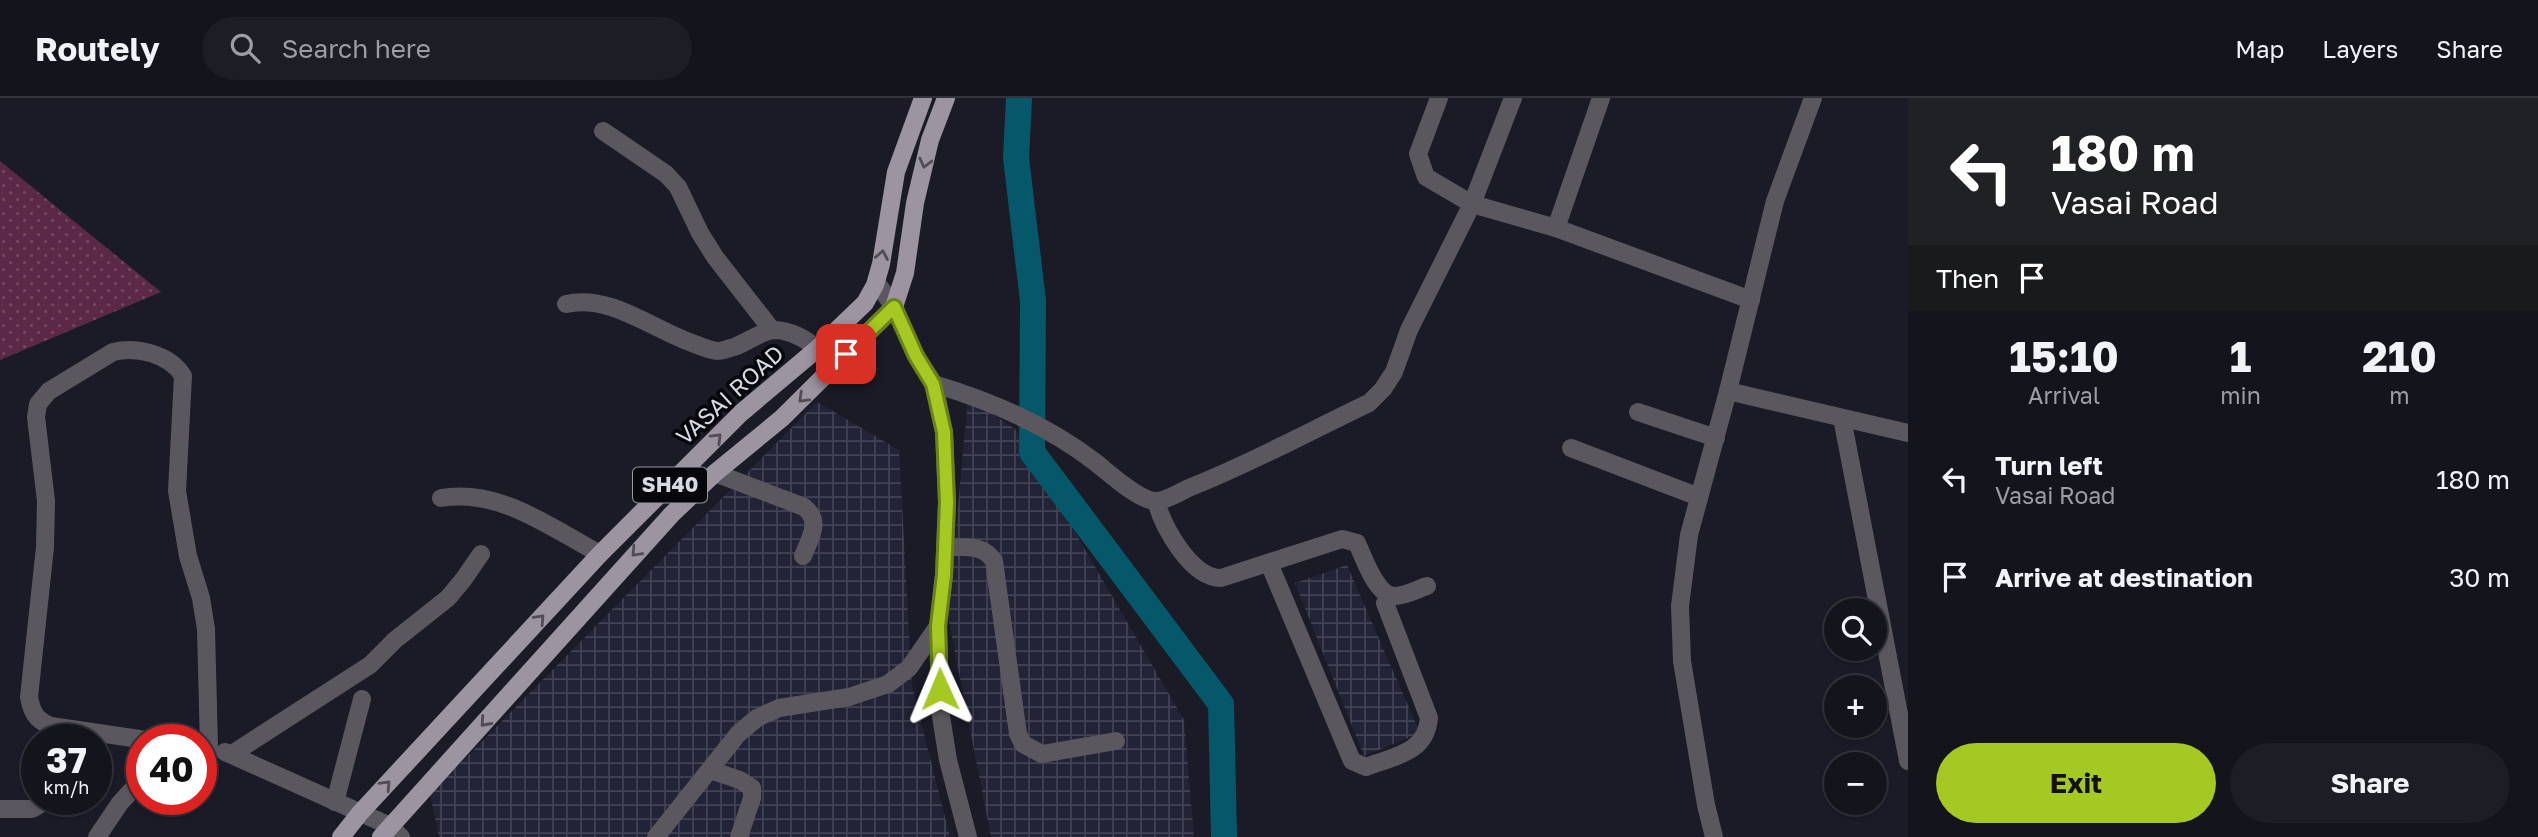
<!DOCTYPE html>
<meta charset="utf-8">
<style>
:root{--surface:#14141d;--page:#1d1d26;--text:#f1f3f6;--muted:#9d9ea4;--line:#33333b;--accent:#a5c822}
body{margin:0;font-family:"Golos Text",sans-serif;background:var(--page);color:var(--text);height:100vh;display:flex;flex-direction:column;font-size:26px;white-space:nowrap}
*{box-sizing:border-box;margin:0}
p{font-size:23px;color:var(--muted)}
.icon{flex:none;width:38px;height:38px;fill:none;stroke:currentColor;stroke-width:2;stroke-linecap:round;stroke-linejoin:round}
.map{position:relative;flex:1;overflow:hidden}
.side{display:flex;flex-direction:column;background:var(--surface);width:630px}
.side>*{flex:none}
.hud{background:#202124;color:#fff;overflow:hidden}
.controls{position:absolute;left:1824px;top:500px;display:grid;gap:14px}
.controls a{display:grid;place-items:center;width:63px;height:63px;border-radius:50%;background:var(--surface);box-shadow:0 2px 5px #0004,0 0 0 2px var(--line);font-size:35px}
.speed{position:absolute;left:21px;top:626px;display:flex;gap:14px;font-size:35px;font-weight:700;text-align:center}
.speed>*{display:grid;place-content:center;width:91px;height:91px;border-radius:50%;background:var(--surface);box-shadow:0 2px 5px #0004,0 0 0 2px var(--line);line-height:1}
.speed small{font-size:18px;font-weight:400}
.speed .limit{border:10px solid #d22;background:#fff;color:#111}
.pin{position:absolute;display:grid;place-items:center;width:60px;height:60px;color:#fff;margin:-30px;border-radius:14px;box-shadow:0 4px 10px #0006}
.me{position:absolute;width:77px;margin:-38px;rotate:359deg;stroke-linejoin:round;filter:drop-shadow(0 0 5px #0008)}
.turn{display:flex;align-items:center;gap:24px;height:147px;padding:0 28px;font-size:32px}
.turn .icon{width:91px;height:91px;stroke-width:2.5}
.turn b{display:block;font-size:49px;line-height:60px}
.then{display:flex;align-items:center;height:66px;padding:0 28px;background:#0003;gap:14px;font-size:26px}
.eta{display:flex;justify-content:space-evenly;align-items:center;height:119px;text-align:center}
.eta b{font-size:42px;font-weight:700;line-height:49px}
.action{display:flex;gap:14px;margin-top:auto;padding:14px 28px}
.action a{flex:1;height:80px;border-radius:42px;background:var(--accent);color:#111;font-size:28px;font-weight:700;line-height:80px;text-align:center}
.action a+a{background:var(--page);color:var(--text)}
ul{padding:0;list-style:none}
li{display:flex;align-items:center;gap:21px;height:98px;padding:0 28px}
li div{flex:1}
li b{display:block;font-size:26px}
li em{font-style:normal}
header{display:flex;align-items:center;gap:42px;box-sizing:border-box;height:98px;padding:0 35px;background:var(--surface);border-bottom:2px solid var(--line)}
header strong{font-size:33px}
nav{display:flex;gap:38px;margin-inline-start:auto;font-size:24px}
.search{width:490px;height:63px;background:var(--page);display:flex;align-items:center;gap:18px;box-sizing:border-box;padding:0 24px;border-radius:38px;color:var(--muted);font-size:26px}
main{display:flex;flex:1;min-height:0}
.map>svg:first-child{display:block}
</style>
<header>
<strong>Routely</strong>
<div class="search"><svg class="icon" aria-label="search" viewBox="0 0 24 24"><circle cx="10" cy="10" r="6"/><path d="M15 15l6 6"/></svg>Search here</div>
<nav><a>Map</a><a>Layers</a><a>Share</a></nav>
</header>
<main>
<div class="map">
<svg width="1908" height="739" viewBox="0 0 1908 739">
<defs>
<pattern id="industrial-grid" width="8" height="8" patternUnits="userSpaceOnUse" patternTransform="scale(1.75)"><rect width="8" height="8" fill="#222336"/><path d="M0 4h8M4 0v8" fill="none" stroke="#414253"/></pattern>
<pattern id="park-dots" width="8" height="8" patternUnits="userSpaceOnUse" patternTransform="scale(1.75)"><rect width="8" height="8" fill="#5b2947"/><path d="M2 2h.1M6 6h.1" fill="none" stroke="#724761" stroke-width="1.8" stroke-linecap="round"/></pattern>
</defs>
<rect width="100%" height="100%" fill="#1a1b27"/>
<g fill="url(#industrial-grid)">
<polygon points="968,299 1015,331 1184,622 1194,739 991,739 948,519"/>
<polygon points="817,304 899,352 912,588 950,739 439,739 430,696"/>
<polygon points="1347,467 1420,635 1364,658 1295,485"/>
</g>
<polygon fill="url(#park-dots)" points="0,63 161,194 0,262"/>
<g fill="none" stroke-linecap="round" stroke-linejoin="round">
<polyline stroke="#055869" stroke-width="26" points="1019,0 1016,60 1033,203 1032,354 1221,606 1224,739"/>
<g stroke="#5b575e" stroke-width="18">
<polyline points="1439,0 1418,56 1426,79 1472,106 1556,130 1751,202"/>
<polyline points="603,33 666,76 678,89 700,135 715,159 772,232"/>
<polyline points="1556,130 1601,0"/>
<polyline points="876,184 894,209 916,258 934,286 944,334 947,404 944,477 938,528 940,612 948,662 968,739"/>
<path d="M566,206c44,-10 86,25 126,39 8,3 18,8 26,8 5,0 11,-3 16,-4 12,-4 27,-16 40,-17 15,0 33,9 43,19"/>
<path d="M934,286c57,17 113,41 161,78 13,10 45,40 62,39 11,-1 24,-10 34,-14 61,-24 119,-56 178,-84l14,-14 11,-17 15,-42 63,-126 41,-106"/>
<polyline points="1728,293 1908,335"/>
<polyline points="1638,314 1716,340"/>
<polyline points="1842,320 1908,663"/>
<polyline points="1571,350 1699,399"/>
<path d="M715,375l89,34c18,14 6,31 -1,49"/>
<path d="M441,400c59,-10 110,30 159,56"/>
<path d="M1156,403c7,26 35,77 65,77l121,-39 15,4c7,15 19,53 38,53 10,0 23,-7 32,-10"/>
<path d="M945,449c20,1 37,-4 49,14l24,173 5,10 19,10 74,-13"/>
<path d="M1269,465l83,198 14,6c29,-11 60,-14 63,-49l-44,-115"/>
<path d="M146,642l-95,-14c-15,-6 -19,-13 -22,-29l16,-150 1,-46 -10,-84 2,-13 11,-13 64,-39c23,-6 57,2 70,24l-6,115 11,65 13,42 5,31 3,118"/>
<polyline points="225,654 390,728 401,739"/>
<polyline points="232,656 370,567 395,542 448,500 463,482 481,456"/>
<polyline points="710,672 740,682 752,690 752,700 739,739"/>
<polyline points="335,704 362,601"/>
<polyline points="0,711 32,711 48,702"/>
<polyline points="97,739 120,705 142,681"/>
<polyline points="656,739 738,636 757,620 779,610 849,599 888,586 909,570 938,528"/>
<polyline points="1714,739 1706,707 1682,563 1680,508 1689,437 1728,293 1775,103 1813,0"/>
</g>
<g stroke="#9c94a1" stroke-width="18">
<polyline points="341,739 360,715 600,456 741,315 817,251 865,205 875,187 881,166 896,74 923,0"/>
<polyline points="381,739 672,416 715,375 782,320 894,209 905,175 915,105 930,42 946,0"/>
</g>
</g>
<defs><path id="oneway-chevron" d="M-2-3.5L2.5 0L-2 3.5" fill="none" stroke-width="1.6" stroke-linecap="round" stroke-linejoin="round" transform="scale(1.75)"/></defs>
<g stroke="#514d56">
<use href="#oneway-chevron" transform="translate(925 65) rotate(104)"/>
<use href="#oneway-chevron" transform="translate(882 157) rotate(-80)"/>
<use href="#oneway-chevron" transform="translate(803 300) rotate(136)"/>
<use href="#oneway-chevron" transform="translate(717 340) rotate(-45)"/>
<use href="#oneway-chevron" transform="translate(636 454) rotate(133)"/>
<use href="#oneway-chevron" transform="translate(540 521) rotate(-47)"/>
<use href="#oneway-chevron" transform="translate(485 624) rotate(132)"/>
<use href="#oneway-chevron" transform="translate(386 687) rotate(-47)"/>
</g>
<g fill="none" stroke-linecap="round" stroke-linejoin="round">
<g stroke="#6b8216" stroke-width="18">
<polyline id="route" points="846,256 894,209 916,258 933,286 944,334 947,404 944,477 938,528 940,591"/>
</g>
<use href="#route" stroke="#a5c822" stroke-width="12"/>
</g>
<g text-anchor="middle" stroke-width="7" stroke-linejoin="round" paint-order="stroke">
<rect fill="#06060b" stroke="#999aa2" stroke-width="2" x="633" y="369.5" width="74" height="35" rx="5"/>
<g font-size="21" font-weight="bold" fill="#d8dae3">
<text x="670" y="394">SH40</text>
</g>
<g font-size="23" fill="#d8dae3" stroke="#06060b">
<text transform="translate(730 297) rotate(-42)" y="8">VASAI ROAD</text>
</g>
</g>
</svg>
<div class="controls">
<a><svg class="icon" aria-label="search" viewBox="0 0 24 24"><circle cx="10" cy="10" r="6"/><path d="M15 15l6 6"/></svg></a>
<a>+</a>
<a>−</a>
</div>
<div class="speed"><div>37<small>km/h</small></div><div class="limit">40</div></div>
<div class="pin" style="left:846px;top:256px;background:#d93025"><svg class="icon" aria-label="arrive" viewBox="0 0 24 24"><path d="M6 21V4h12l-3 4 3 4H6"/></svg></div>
<svg class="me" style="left:940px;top:591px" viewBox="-20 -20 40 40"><path d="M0-17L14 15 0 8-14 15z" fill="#a5c822" stroke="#fff" stroke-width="4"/></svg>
</div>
<section class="side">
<div class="hud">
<div class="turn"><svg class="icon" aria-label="left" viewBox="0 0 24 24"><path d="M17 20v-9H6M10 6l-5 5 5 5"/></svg><div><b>180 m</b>Vasai Road</div></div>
<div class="then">Then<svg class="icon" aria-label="arrive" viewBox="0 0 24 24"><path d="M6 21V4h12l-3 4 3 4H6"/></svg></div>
</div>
<div class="eta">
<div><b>15:10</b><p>Arrival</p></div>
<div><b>1</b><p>min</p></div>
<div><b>210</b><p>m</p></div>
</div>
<ul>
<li><svg class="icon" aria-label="left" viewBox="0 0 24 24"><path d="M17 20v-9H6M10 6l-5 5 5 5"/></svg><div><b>Turn left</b><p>Vasai Road</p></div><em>180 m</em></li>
<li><svg class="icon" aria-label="arrive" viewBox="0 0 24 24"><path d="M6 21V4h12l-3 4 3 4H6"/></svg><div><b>Arrive at destination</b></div><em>30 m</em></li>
</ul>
<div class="action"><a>Exit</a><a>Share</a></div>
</section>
</main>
